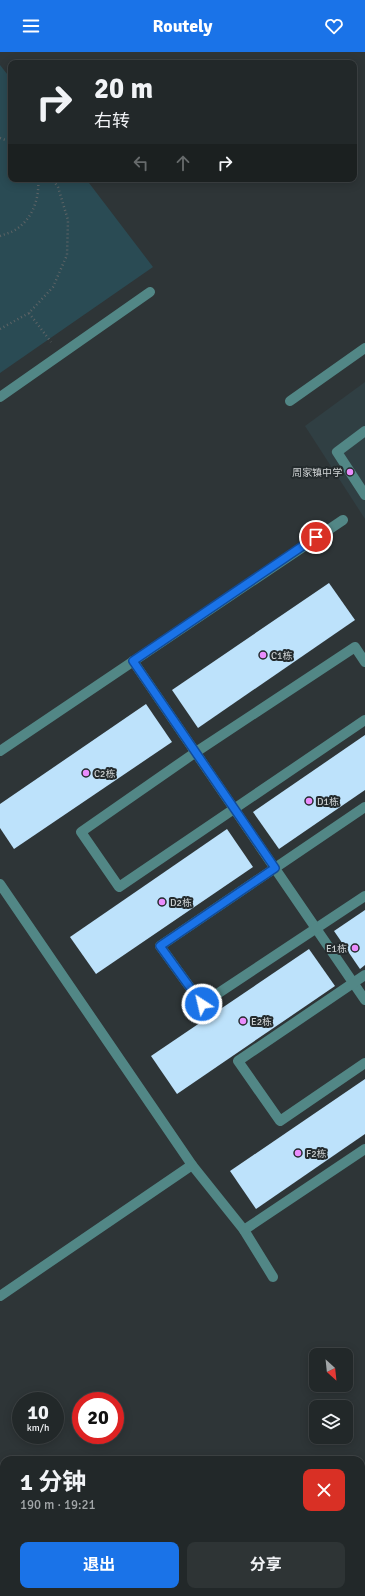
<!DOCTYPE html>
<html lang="zh">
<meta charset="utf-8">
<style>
:root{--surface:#222829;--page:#2e3435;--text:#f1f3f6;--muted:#a2a6a8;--line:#3f4446;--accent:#1a73e8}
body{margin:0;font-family:Signika,"Noto Sans SC",sans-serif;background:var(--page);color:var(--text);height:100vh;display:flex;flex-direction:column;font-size:15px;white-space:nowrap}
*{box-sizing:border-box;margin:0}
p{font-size:13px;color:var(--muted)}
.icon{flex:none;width:22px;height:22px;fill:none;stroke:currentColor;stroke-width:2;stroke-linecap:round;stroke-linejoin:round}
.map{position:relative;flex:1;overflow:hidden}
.panel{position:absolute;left:0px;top:1404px;width:365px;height:140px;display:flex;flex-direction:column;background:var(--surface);border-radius:12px 12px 0 0;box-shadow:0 2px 10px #0003,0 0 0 1px var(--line)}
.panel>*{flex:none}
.banner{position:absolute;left:8px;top:8px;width:349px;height:122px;border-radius:8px;box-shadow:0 2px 10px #0003,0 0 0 1px var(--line);background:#222829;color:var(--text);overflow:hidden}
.needle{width:26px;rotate:153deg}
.controls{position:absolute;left:309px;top:1296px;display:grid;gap:8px}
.controls a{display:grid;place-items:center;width:44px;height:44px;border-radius:8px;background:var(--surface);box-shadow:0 2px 10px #0003,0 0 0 1px var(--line);font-size:20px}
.speed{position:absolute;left:12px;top:1340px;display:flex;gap:8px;font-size:20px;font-weight:700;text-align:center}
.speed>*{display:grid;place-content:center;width:52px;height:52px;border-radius:50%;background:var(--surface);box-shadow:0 2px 10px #0003,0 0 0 1px var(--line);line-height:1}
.speed small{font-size:10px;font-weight:400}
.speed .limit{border:6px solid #d22;background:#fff;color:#111}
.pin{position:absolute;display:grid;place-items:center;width:34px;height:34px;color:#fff;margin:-17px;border:2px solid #fff;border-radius:50%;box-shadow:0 1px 4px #0007}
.me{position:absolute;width:44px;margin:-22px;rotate:325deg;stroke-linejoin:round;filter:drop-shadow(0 0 3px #0008)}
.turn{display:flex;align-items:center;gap:14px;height:84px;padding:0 20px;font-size:18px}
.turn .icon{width:52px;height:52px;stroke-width:2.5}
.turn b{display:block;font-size:28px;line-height:34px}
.lanes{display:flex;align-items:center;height:38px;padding:0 20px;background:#0003;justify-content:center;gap:20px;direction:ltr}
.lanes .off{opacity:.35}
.round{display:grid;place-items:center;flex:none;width:42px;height:42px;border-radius:8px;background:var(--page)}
.headline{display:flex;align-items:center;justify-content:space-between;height:68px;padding:0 20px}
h1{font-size:24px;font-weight:700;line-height:30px}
.action{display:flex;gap:8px;margin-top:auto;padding:8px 20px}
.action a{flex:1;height:46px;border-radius:8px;background:var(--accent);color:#fff;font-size:16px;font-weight:700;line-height:46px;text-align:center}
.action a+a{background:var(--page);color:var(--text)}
header{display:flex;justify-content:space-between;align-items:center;height:52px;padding:0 20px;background:var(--accent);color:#fff;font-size:18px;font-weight:700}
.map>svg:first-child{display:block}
</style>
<header><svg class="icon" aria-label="menu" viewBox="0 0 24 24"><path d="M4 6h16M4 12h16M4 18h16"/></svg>Routely<svg class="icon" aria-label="heart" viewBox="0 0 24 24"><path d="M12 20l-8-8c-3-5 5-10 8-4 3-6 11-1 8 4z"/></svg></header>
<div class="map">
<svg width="365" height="1544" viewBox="0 0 365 1544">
<rect width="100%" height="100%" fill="#2e3537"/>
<polygon fill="#303f43" points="365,330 365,467 305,374"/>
<polygon fill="#2a4b54" points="0,13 11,27 11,127 86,127 153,215 0,321"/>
<g fill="#bde2fb">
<polygon points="329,531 355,568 198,676 172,638"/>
<polygon points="146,652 172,690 14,797 0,776 0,752"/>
<polygon points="365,683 365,738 279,797 253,760"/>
<polygon points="227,777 253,815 96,922 70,885"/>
<polygon points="365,858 365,913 360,917 334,879"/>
<polygon points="309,897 335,934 177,1042 151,1004"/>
<polygon points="365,1027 365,1082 256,1157 230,1119"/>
</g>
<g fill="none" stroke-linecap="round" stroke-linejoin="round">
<g stroke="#5e6466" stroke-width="2.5" stroke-dasharray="1 3" stroke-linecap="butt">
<polyline points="0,86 11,90"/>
<path d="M0,184c5,-2 10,-3 15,-6 17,-10 25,-32 23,-51"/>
<polyline points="29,261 51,290"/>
<polyline points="0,277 29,261 53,235 67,203 68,168 58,135 52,127"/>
</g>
<g stroke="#528786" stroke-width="10">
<polyline points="0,345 150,240"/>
<polyline points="290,349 365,296"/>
<polyline points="365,379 337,400 365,443"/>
<polyline points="133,609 365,948"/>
<polyline points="365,610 355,595 196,700 81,780 119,835 365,668"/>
<polyline points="0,699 343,468"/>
<polyline points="365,755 160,894 202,952 365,844"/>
<polyline points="0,832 192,1113 0,1244"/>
<polyline points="365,923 238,1009 280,1069 365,1011"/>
<polyline points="192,1113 244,1178 273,1225"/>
<polyline points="244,1178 365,1097"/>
<polyline points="0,1506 4,1512"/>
<polyline points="23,1540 26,1544"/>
</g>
</g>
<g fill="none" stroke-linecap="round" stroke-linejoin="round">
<g stroke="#114b97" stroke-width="10">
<polyline id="route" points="202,952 160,894 275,816 133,609 316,485"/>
</g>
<use href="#route" stroke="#1a73e8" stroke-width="7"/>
</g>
<g fill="#ea8dfd" stroke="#242b2d" stroke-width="1.5">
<circle cx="350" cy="420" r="4"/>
<circle cx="263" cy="603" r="4"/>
<circle cx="86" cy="721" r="4"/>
<circle cx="309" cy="749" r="4"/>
<circle cx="162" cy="850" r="4"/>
<circle cx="355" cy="896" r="4"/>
<circle cx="243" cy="969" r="4"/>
<circle cx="298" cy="1101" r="4"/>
</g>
<g text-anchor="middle" stroke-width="4" stroke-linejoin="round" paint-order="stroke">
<g font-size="10" fill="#cfd3d4" stroke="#242b2d" text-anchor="start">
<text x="342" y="424" text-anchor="end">周家镇中学</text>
<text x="271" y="607">C1栋</text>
<text x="94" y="725">C2栋</text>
<text x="317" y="753">D1栋</text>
<text x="170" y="854">D2栋</text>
<text x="347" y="900" text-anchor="end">E1栋</text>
<text x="251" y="973">E2栋</text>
<text x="306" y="1105">F2栋</text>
</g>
</g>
</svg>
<div class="controls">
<a><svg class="needle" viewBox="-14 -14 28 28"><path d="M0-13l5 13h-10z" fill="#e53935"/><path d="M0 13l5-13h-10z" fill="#a2a6a8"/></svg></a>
<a><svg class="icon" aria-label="layers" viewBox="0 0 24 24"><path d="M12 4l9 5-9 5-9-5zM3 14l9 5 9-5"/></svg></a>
</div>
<div class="speed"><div>10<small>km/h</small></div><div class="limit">20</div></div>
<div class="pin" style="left:316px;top:485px;background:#d93025"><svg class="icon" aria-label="arrive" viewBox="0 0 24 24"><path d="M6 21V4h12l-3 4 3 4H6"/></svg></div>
<svg class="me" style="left:202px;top:952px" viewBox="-20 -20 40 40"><circle r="17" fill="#1a73e8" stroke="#fff" stroke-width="3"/><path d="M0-11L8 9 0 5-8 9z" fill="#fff"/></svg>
<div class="banner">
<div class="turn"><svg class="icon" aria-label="right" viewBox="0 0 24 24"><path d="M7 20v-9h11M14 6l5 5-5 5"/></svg><div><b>20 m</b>右转</div></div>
<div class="lanes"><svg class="icon off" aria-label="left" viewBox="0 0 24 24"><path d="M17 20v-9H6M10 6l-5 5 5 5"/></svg><svg class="icon off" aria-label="ahead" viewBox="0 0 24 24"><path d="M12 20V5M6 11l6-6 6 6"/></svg><svg class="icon" aria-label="right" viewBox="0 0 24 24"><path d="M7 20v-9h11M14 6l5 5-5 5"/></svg></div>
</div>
<section class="panel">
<div class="headline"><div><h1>1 分钟</h1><p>190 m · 19:21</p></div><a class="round" style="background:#d93025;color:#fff"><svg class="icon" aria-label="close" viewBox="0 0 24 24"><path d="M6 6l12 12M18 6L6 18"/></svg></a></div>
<div class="action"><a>退出</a><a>分享</a></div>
</section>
</div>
